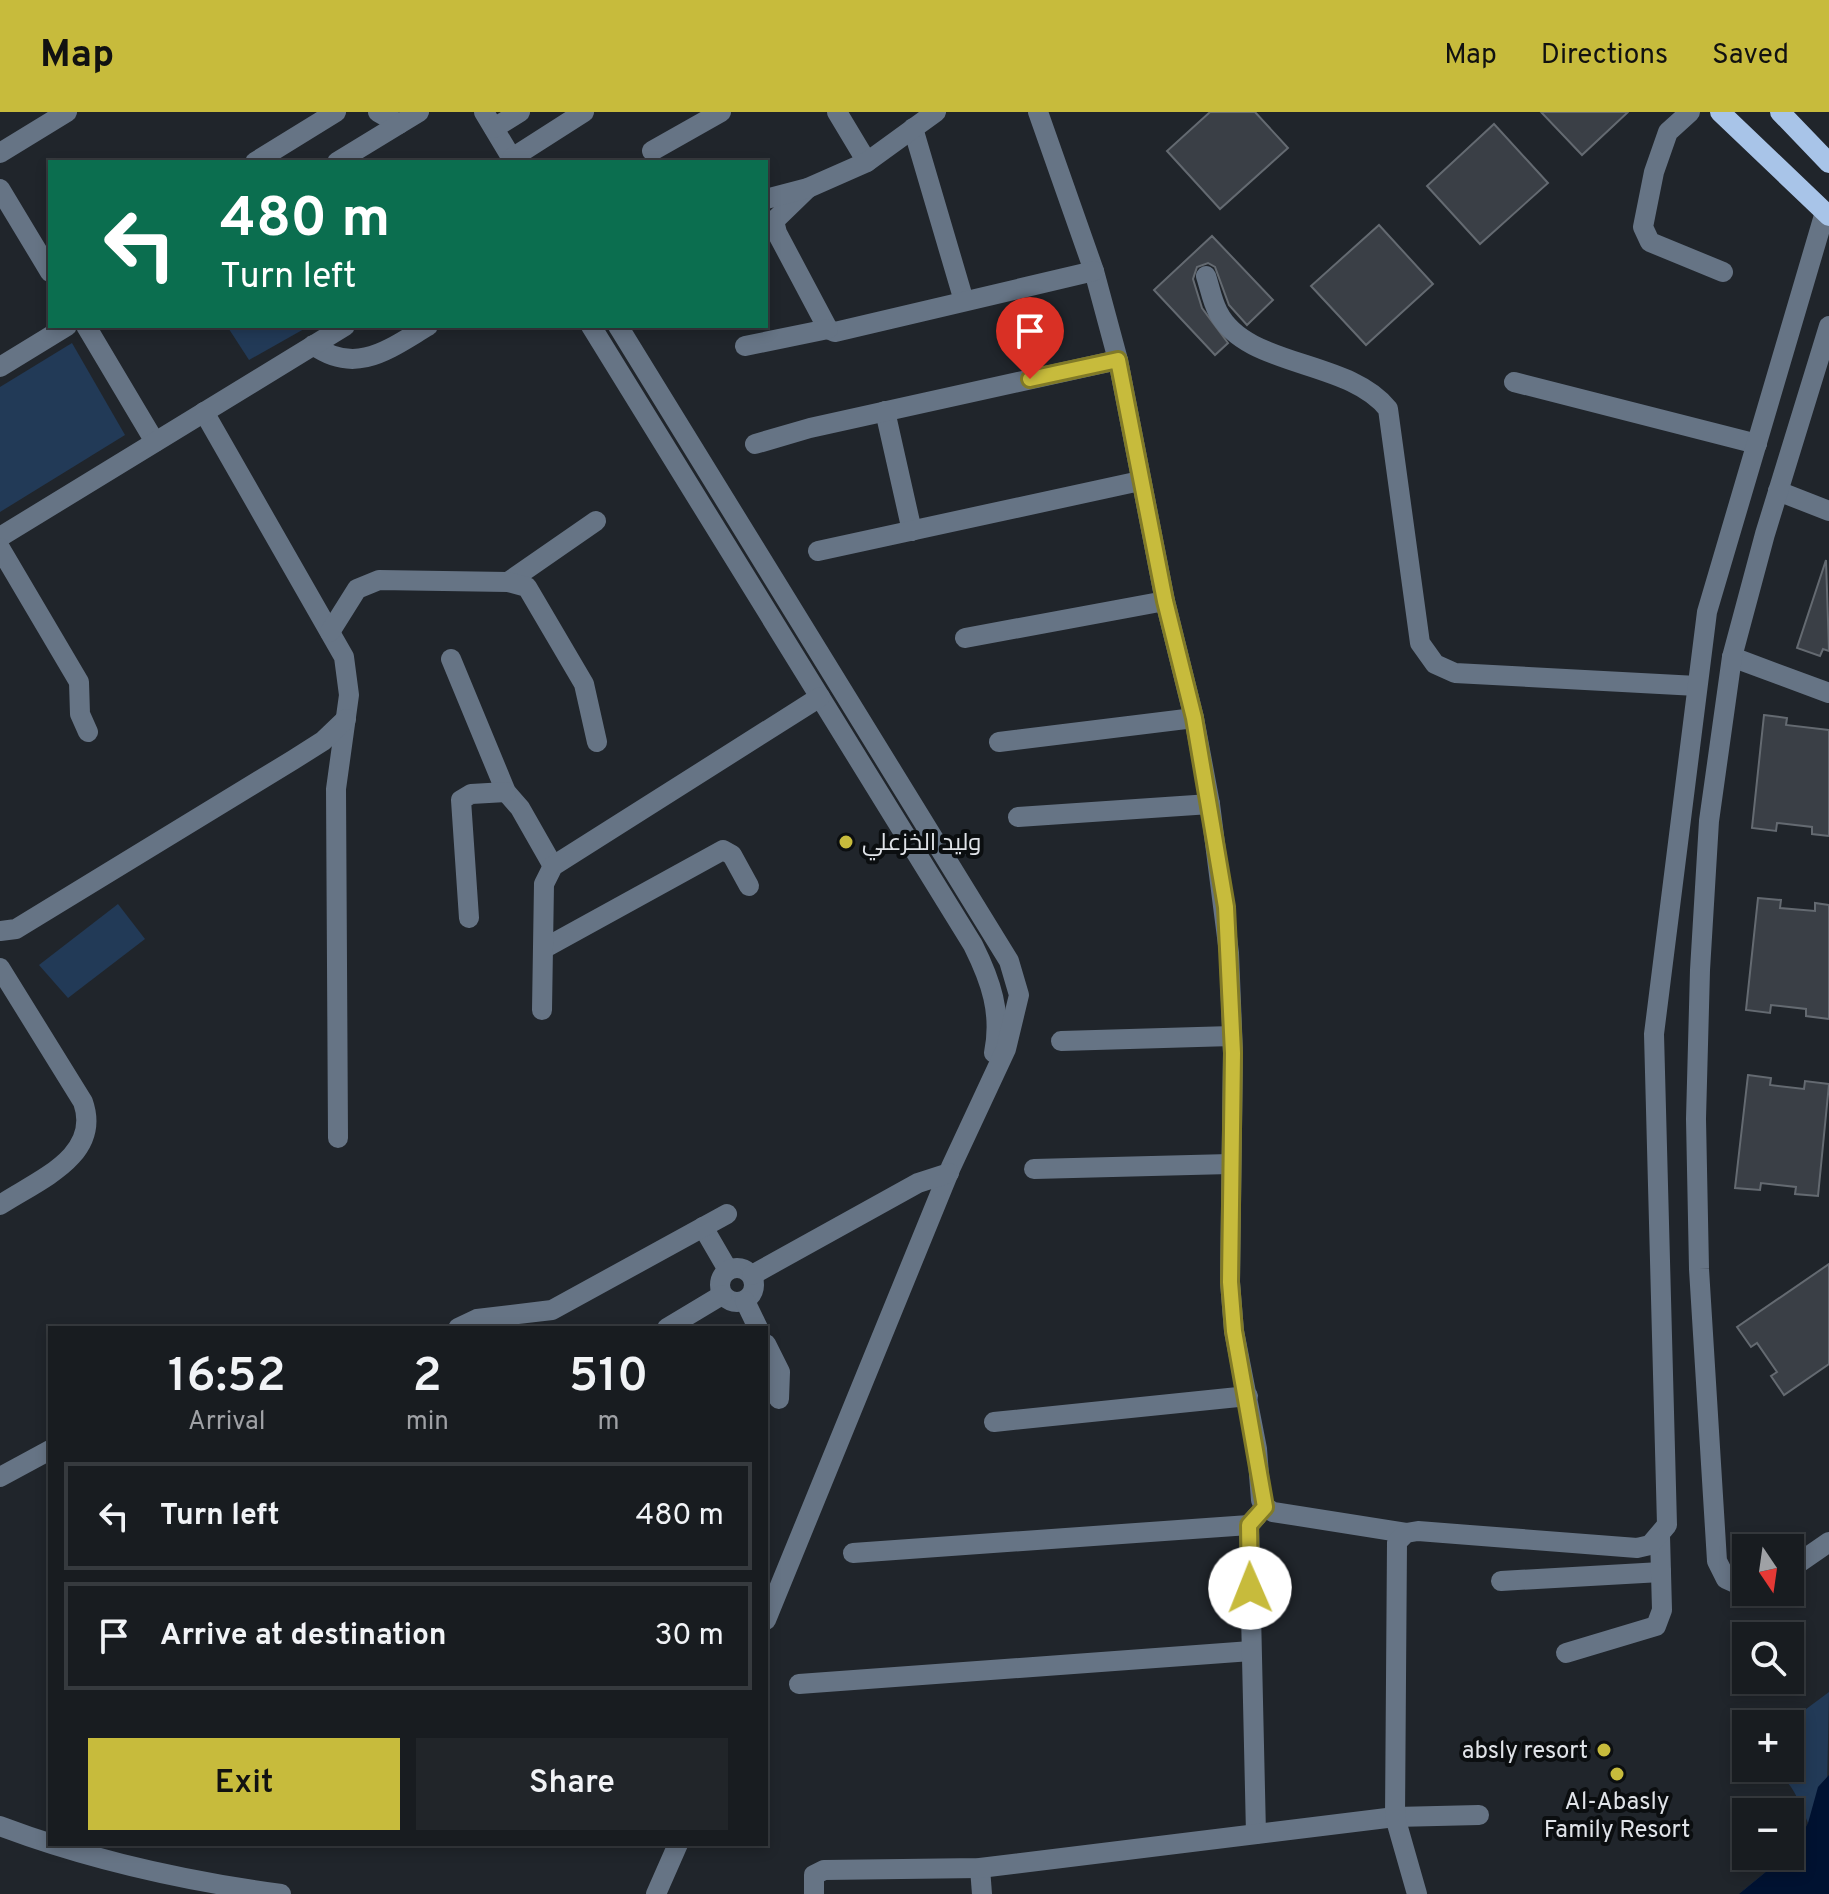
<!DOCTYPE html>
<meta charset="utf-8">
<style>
:root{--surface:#181c20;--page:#212529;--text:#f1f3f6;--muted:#9fa1a5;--line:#363a3e;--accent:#c7bb3c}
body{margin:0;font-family:Overpass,Cairo,sans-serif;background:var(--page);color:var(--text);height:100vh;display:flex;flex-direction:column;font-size:30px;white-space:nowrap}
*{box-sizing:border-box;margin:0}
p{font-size:26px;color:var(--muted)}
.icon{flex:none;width:44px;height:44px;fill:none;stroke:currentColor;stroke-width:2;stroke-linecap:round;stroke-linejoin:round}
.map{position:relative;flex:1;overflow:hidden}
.side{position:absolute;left:48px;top:1214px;width:720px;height:520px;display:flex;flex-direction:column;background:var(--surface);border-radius:0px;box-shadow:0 4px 12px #0003,0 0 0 2px var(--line)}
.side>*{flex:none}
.banner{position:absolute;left:48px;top:48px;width:720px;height:168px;border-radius:0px;box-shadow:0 4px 12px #0003,0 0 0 2px var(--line);background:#0b6e4f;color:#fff;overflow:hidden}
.needle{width:52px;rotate:167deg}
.buttons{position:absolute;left:1732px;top:1422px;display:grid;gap:16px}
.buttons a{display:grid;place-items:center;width:72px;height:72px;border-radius:0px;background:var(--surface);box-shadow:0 4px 12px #0003,0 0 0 2px var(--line);font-size:40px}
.pin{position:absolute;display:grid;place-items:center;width:68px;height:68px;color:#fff;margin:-82px -34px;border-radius:50% 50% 50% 0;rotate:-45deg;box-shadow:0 0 8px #0007}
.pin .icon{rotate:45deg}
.me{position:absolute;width:88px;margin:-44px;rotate:359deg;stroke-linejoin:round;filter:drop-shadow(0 0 6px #0008)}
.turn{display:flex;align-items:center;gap:28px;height:168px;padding:0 40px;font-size:36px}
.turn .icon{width:104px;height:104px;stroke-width:2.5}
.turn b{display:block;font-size:56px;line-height:68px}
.eta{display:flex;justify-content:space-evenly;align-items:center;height:136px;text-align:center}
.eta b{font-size:48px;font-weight:600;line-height:56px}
.button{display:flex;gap:16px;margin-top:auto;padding:16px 40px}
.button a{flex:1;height:92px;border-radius:0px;background:var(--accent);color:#111;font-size:32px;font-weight:600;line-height:92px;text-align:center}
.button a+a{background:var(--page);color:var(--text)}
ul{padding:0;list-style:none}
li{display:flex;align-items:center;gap:24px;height:108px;margin:0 16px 12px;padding:0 24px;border:4px solid var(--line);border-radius:0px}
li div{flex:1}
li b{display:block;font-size:30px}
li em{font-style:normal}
header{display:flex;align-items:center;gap:48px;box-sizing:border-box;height:112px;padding:0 40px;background:var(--accent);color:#111}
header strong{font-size:38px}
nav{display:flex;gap:44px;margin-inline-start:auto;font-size:28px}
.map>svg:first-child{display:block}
</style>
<header>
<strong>Map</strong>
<nav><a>Map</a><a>Directions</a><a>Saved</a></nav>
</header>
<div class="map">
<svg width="1829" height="1782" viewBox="0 0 1829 1782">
<rect width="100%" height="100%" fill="#20252b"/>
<g fill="#223a57">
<polygon points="227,214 302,214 304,217 249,248"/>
<polygon points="72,231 125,323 0,400 0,275"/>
<polygon points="118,792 145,827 68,886 39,853"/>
<path d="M1829,1580l-3,147 -87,55 46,-38h5l18,-33c-11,-25 -15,-45 -43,-55h25v-44h-4z"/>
</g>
<polygon fill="#001231" points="1829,1663 1829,1782 1739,1782 1785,1744 1790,1744 1808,1711 1818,1675"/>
<g fill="#3a3f46" stroke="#646a71" stroke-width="2">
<polygon points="1210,0 1255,0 1288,36 1220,97 1167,39"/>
<polygon points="1541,0 1628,0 1582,43"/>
<polygon points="1494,12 1548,71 1480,132 1427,74"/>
<polygon points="1379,113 1433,172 1366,233 1311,174"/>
<polygon points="1212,124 1273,188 1247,213 1229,193 1215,155 1208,151 1197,155 1193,167 1202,196 1228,231 1215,243 1154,178"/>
<polygon points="1826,448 1829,539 1823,537 1820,544 1797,536"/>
<polygon points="1764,603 1787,606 1786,613 1829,618 1829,724 1812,722 1812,715 1777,711 1776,719 1752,716"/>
<polygon points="1758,786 1781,788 1780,796 1815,799 1815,791 1829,793 1829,907 1806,904 1806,897 1771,893 1770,901 1746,898"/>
<polygon points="1748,963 1771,966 1770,973 1804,977 1805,969 1829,972 1818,1084 1795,1082 1796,1075 1761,1071 1760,1078 1735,1076"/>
<polygon points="1829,1152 1829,1252 1784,1283 1771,1264 1777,1260 1757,1231 1751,1235 1737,1215"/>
</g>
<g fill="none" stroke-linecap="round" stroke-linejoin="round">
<g stroke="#667485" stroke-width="20">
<polyline points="378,0 399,12"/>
<polyline points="484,0 514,50"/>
<polyline points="837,0 867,50"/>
<polyline points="1038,0 1094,159 1118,248 1165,489 1194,606 1210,692 1229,841 1233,941 1230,1170 1234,1219 1257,1337 1261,1388 1265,1395 1273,1400 1406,1421"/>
<polyline points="1690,0 1668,20 1654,60 1643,115 1650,130 1723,160"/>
<polyline points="494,16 520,0"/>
<polyline points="913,16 964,189"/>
<polyline points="652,39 721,0"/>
<polyline points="0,41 67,0"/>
<polyline points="512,46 584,0"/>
<polyline points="255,50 336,0"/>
<polyline points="337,50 419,0"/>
<polyline points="808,76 774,109 777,121 828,217 835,220 1094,159"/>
<polyline points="0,77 50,160"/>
<polyline points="766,87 808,76 867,50 936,0"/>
<path d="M1206,164c4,12 6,25 12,36 28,56 131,47 170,97l32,234 15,21 20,9 242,13"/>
<polyline points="86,214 155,330"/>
<path d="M591,214l382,619c18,36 29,68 21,108"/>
<polyline points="618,214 1009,849 1019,883 1006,937 951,1055 766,1508"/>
<path d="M313,233c43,31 76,4 115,-19"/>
<polyline points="745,234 828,217"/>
<polyline points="0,255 67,214"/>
<polyline points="1514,270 1757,332"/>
<polyline points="885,299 912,419"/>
<polyline points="204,300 344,545 349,583 336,677 338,1026"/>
<polyline points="755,332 810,316 1118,248"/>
<polyline points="1778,379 1829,399"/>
<polyline points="0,425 345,214"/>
<polyline points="0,436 79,570 80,602 88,620"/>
<polyline points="818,439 1140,369"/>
<polyline points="508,470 596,409"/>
<polyline points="330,520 357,477 379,468 508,470 527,475 584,572 597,630"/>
<polyline points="965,526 1165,489"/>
<polyline points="1732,545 1829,581"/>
<polyline points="451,547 506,680 520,696 553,754"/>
<polyline points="999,630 1194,606"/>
<polyline points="1018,705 1210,692"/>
<polyline points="469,806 461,688 471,682 506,680"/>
<polyline points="0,819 16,817 293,648 323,629 346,607"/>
<polyline points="543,837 723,738 732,743 749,774"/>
<path d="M0,856l83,134c19,54 -45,78 -83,103"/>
<polyline points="542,898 544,772 553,754 820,585"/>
<polyline points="1061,929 1232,924"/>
<polyline points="1034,1057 1230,1052"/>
<polyline points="703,1115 728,1158"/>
<circle cx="737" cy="1173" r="17"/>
<polyline points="752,1163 918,1071 949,1061"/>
<polyline points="745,1189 758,1216"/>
<polyline points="458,1216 477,1207 552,1198 727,1102"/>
<polyline points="667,1216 722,1183"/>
<polyline points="766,1232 780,1260 779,1287"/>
<polyline points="994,1310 1248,1284"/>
<polyline points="0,1365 50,1338"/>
<polyline points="853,1441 1249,1413"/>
<polyline points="1790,1457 1829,1430"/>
<polyline points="1501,1469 1661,1460"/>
<polyline points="1746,1476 1726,1467 1717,1449 1699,1157 1696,1007 1700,858 1709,709 1732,545 1765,422 1829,214"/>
<polyline points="1566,1541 1656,1514 1662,1498 1660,1424"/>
<polyline points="799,1572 1251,1539"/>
<path d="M0,1714c90,34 186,55 281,68"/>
<polyline points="1256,1722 1249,1413 1257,1404"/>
<polyline points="980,1756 982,1782"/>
<polyline points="656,1782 678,1732"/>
<polyline points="814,1782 814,1763 824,1758 980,1756 1395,1705 1479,1703"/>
<polyline points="1417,1782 1395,1705 1397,1430 1406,1421 1418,1419 1637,1436 1650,1433 1667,1413 1654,922 1707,500 1825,100"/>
</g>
<g stroke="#a8c4e8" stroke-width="20">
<polyline points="1720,0 1829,104"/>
<polyline points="1780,0 1829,51"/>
</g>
</g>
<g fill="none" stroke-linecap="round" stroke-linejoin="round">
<g stroke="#817a27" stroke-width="20">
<polyline id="route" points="1030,267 1118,248 1165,489 1194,606 1226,795 1233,941 1230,1170 1234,1219 1265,1395 1249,1413 1250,1476"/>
</g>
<use href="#route" stroke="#c7bb3c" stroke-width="14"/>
</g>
<g fill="#c7bb3c" stroke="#0b0e10" stroke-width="3">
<circle cx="846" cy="730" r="8"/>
<circle cx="1604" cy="1638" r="8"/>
<circle cx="1617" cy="1662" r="8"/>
</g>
<g text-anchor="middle" stroke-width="8" stroke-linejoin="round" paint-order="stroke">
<g font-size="24" fill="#e0e3e8" stroke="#0b0e10" text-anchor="start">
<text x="862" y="738">وليد الخزعلي</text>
<text x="1588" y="1646" text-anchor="end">absly resort</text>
<text x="1617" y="1697" text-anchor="middle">Al-Abasly<tspan x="1617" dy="28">Family Resort</tspan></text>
</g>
</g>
</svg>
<div class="buttons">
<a><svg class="needle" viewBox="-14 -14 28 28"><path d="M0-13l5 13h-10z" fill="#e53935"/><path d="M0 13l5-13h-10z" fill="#9fa1a5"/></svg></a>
<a><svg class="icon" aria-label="search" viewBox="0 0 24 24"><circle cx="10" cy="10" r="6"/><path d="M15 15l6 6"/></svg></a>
<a>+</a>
<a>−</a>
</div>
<div class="pin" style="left:1030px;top:267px;background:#d93025"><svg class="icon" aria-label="arrive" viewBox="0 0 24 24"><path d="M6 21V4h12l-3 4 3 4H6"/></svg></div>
<svg class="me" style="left:1250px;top:1476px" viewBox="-20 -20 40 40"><circle r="19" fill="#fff"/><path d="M0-13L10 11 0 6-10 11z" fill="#c7bb3c"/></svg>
<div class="banner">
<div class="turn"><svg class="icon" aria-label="left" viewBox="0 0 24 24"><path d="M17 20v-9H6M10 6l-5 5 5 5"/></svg><div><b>480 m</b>Turn left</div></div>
</div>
<section class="side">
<div class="eta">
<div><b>16:52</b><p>Arrival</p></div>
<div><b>2</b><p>min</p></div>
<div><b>510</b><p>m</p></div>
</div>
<ul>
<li><svg class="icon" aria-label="left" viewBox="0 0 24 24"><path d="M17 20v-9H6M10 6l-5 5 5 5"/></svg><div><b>Turn left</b></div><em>480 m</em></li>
<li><svg class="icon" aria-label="arrive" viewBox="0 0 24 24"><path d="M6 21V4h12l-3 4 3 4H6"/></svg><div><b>Arrive at destination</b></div><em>30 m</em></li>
</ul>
<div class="button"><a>Exit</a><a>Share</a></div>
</section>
</div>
